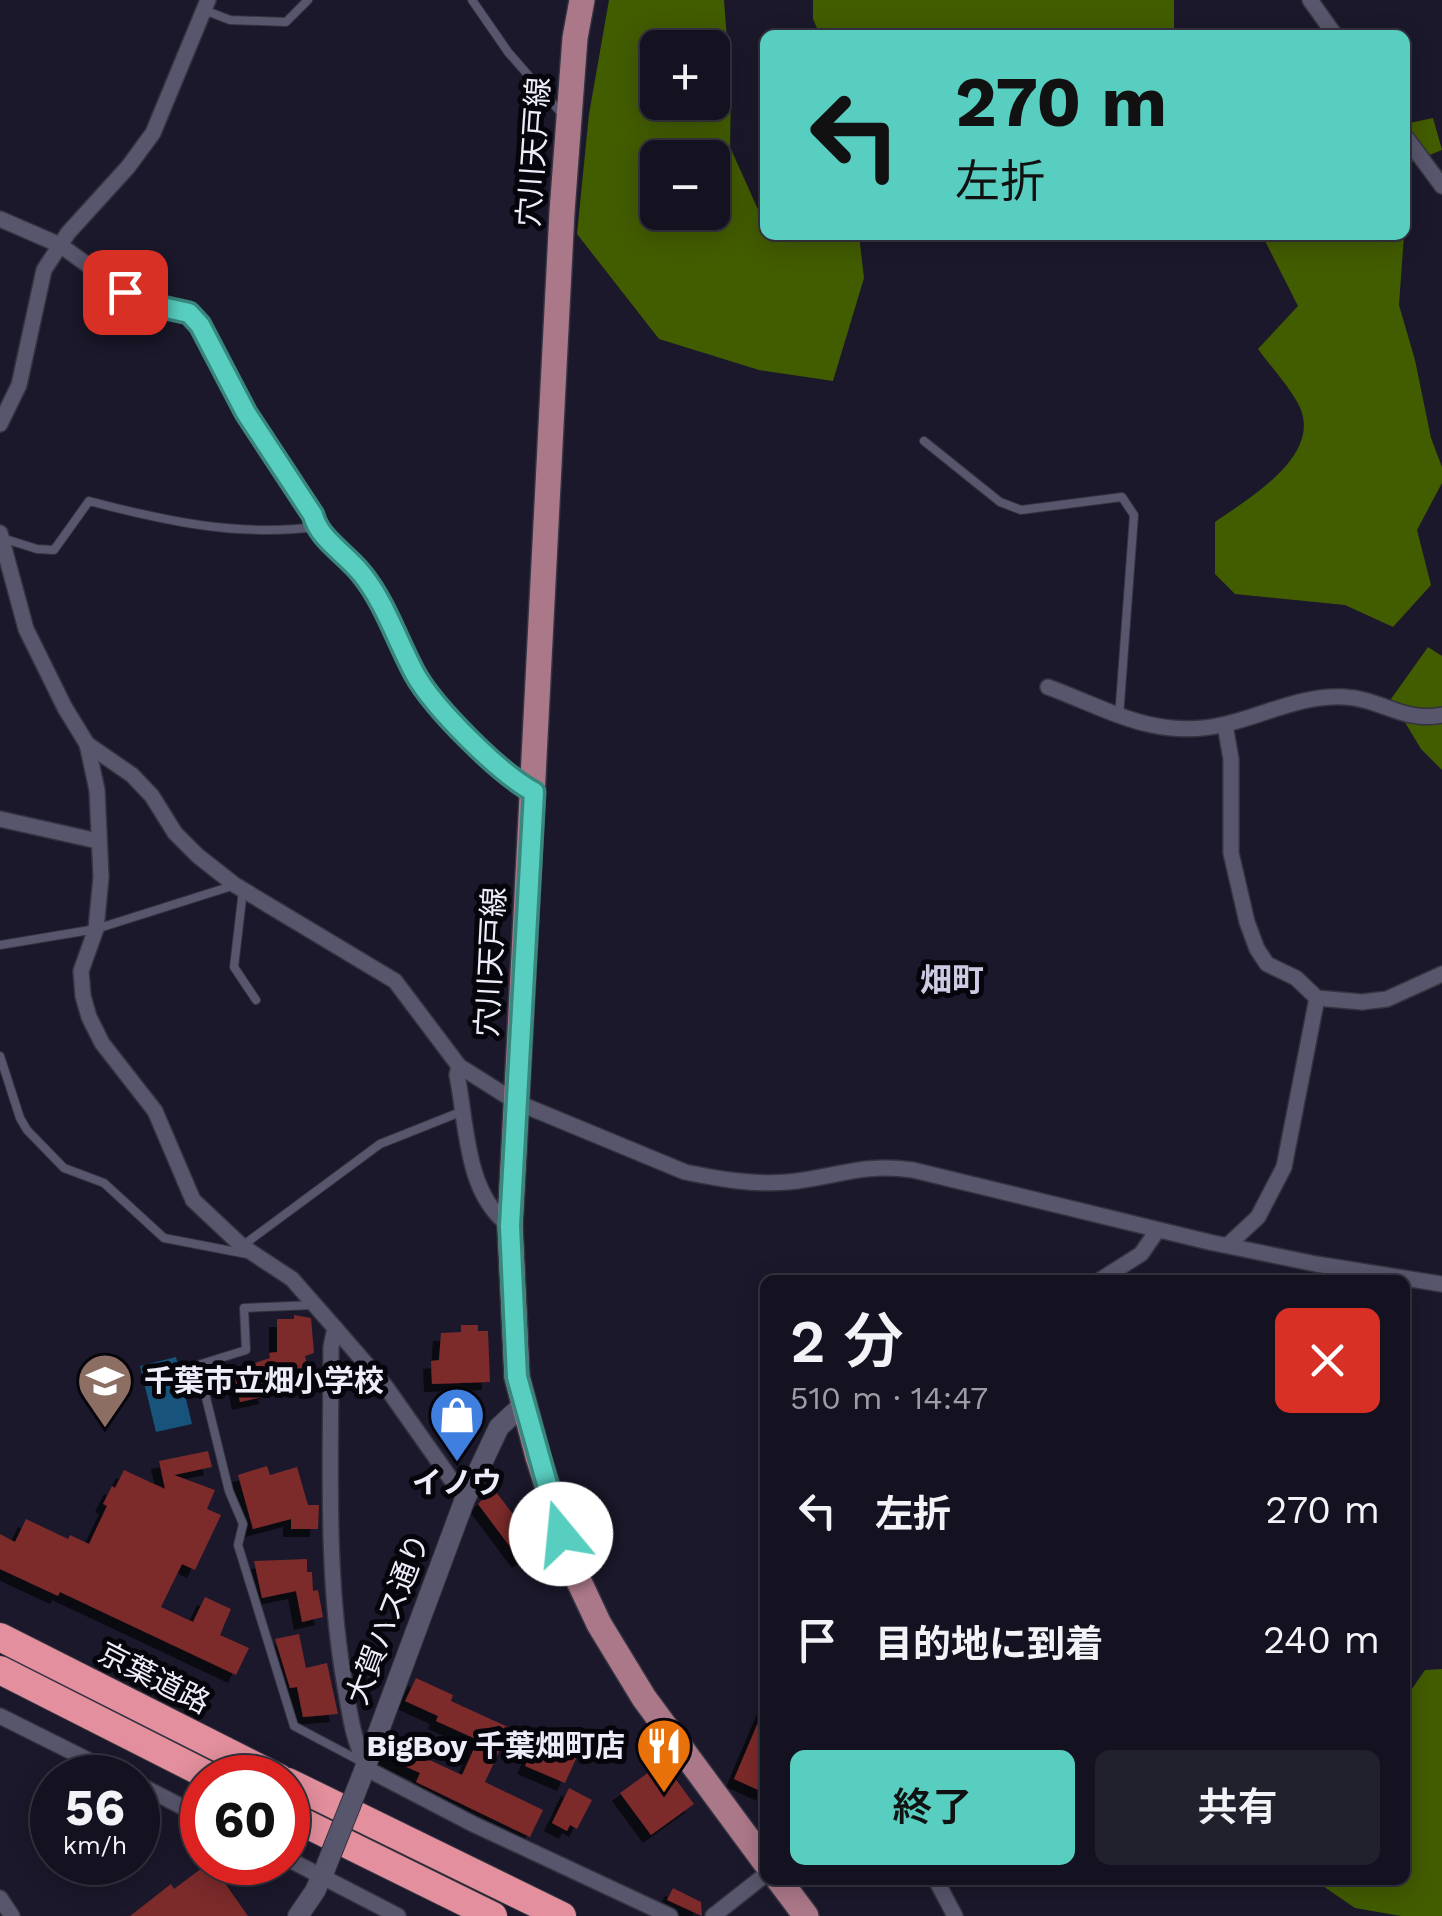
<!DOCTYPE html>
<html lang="ja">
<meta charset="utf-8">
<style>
:root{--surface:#141220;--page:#21202d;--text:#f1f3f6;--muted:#9d9ea5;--line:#33323e;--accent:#58cec0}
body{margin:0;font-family:"Work Sans","Noto Sans JP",sans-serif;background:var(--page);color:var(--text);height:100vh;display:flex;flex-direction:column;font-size:38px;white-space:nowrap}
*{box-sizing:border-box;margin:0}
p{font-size:32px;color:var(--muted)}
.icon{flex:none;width:55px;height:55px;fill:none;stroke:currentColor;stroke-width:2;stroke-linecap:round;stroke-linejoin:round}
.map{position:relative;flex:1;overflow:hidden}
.sheet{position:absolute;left:760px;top:1275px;width:650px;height:610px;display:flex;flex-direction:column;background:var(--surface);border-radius:15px;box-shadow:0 5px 25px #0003,0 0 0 2px var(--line)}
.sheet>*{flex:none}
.top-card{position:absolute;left:760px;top:30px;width:650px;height:210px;border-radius:15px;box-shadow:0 5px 25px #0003,0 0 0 2px var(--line);background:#58cec0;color:#111;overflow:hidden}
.fabs{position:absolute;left:640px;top:30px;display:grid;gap:20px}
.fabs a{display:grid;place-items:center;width:90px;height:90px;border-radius:15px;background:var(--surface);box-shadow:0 5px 25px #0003,0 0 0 2px var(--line);font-size:50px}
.speed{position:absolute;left:30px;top:1755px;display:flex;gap:20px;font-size:50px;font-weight:700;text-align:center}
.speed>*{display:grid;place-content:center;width:130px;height:130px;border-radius:50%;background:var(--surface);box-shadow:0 5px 25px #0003,0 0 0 2px var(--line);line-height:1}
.speed small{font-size:25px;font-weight:400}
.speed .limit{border:15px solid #d22;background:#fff;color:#111}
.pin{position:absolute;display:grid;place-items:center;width:85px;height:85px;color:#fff;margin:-42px;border-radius:20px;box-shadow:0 5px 15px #0006}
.me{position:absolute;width:110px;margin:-55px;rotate:343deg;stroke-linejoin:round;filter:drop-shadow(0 0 8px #0008)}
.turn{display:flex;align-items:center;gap:35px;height:210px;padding:0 30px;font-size:45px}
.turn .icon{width:130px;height:130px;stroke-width:2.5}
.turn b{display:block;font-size:70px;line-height:85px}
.round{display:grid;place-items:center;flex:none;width:105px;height:105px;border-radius:15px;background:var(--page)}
.summary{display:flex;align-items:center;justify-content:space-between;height:170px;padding:0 30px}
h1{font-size:60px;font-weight:600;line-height:75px}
.cta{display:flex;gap:20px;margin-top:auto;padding:20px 30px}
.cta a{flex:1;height:115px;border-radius:15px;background:var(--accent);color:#111;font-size:40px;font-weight:600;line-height:115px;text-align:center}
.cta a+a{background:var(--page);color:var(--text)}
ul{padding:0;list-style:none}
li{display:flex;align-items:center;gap:30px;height:130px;padding:0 30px}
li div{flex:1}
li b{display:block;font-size:38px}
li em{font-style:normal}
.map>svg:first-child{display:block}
</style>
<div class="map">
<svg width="1442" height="1916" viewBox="0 0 1442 1916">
<defs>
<filter id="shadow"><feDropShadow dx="-8" dy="8" stdDeviation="0" flood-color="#0009"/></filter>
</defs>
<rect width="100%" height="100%" fill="#1a182a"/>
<g fill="#425c00" fill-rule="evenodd">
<path d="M609,0h115l7,93 -1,54 35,78v10h94l5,43 -31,103 -74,-11 -100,-31 -82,-105 12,-120zM658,48h54v54h-54zM658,158h54v54h-54z"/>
<polygon points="813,0 1174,0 1174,35 820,35 813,19"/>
<polygon points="1433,118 1442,150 1405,165 1405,124"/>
<path d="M1262,235h142l-5,70 16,55 16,78 11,29v16l-25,47 14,55 -38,42 -48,-22 -110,-11 -20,-20v-52c31,-22 101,-62 87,-109 -5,-18 -32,-47 -44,-64l40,-43z"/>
<polygon points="1428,647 1442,656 1442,770 1421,749 1391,699"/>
<polygon points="1442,1669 1442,1916 1401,1916 1355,1908 1314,1880 1405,1880 1405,1699 1425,1670"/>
</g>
<polygon fill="#17537b" points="176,1357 192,1424 156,1432 140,1366"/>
<g fill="#7b2a2c" filter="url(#shadow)">
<polygon points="294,1315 311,1318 314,1353 305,1356 311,1381 266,1391 267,1396 240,1402 233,1370 270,1358 269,1353 277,1352 277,1319 294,1319"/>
<polygon points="461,1325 478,1325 478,1331 488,1331 490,1382 432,1384 431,1361 439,1360 441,1333 461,1332"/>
<polygon points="208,1451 212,1467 174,1475 215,1490 207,1509 221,1515 195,1570 182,1564 161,1607 193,1622 205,1597 231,1609 220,1635 249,1648 236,1675 60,1592 58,1596 0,1569 0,1534 15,1542 26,1519 68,1539 70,1535 89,1544 107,1506 103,1504 112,1486 115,1488 124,1470 165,1489 159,1461"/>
<polygon points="267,1466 270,1475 297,1467 308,1505 319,1505 318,1529 291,1529 291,1519 253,1529 238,1475"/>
<polygon points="493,1488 538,1547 520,1560 478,1504"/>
<polygon points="307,1559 307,1572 312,1572 313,1591 318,1590 323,1617 302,1622 296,1591 262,1598 254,1561"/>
<polygon points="299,1634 306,1668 327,1663 338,1714 303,1717 297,1687 290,1688 275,1639"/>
<polygon points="416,1678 453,1695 451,1701 510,1728 485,1782 543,1810 530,1837 416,1782 420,1773 384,1757 393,1735 427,1749 423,1757 462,1775 478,1740 436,1721 438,1716 405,1701"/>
<polygon points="765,1706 765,1793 734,1779"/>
<polygon points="539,1735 579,1752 565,1783 525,1766"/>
<polygon points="663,1762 694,1804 651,1835 620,1793"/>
<polygon points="569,1788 592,1800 577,1829 570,1825 567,1831 552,1823"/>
<polygon points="210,1862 248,1916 130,1916 171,1884 174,1889"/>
<polygon points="673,1888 701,1902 702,1916 667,1900"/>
</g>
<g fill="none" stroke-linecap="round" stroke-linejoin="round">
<g stroke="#343340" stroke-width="10">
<g id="service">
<polyline points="472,0 508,52 562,114"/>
<polyline points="204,10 230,20 286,22 308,0"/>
<polyline points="924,441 1000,502 1021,510 1122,497 1134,515 1119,717"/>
<path d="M2,538l35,11 17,1 35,-49c76,20 149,36 227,26"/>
<polyline points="243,890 234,967 256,1000"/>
<polyline points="0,945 96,929 232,886"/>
<polyline points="0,1056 20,1118 27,1130 64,1168 104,1183 164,1238 247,1254"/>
<polyline points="242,1246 380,1144 463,1111"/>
<polyline points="313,1305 244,1308 246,1350 198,1365 229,1491 243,1524 238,1545 294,1726 362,1762"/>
</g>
</g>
<g stroke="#343340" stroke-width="18">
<g id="minor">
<polyline points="1310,0 1335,35"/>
<polyline points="1405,136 1442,186"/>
<path d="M0,219l60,26 65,47 28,13 36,8 12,12 45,88 67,102c6,24 32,38 48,58 24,29 36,68 54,101 18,33 85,101 119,119"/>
<polyline points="0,424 19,385 44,270 68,233 128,167 153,133 208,0"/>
<path d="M0,533l26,96 39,79 22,36 45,31 20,21 23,37 23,23 37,29 160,96 64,85 57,36 169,70c34,7 68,13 103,10 49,-5 73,-19 125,-12l296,72 107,22 126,20"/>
<path d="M1048,687c62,23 109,54 178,37 42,-10 74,-29 119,-27 37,2 59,26 97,18"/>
<polyline points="1225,725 1231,759 1231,853 1247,922 1257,949 1267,964 1296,978 1317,998 1362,1002 1387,999 1442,974"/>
<path d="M87,744l10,46 4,87 -5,52 -15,42 2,25 6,21 13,26 53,68 38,89 49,46 50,33 43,49 -4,19c0,114 -6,232 15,345 5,28 8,55 25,79l102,53 197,92"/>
<polyline points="0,819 98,841"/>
<path d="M459,1066l-2,9c10,49 8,119 53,151"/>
<polyline points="1228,1245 1258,1217 1284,1167 1317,998"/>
<polyline points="1100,1280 1141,1254 1157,1231"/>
<polyline points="335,1328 386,1387 465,1499"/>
<polyline points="0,1716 124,1778"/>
<polyline points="138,1784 202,1817"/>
<polyline points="288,1859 398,1916"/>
<polyline points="936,1880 955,1916"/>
<polyline points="0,1898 12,1916"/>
<polyline points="713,1916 765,1875"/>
</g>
</g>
<g stroke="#343340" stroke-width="22">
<g id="tertiary">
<polyline points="362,1776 465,1499 499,1427 523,1405"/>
<polyline points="298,1916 315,1891 325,1869"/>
</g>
</g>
<g stroke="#343340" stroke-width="28">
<g id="primary">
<polyline points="582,0 575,38 562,212 510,1226 517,1377 538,1457 576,1575 599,1624 644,1698 765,1862"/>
<polyline points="779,1880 806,1916"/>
</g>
</g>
<g stroke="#343340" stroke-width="30">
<g id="motorway">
<polyline points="0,1637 279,1778"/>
<polyline points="0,1670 213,1778"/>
<polyline points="288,1782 562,1916"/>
<polyline points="288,1815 493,1916"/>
</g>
</g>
<use href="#service" stroke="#58566c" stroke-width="8"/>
<use href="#minor" stroke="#58566c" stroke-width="15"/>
<use href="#tertiary" stroke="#58566c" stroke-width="20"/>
<use href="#primary" stroke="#ab7889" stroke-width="25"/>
<use href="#motorway" stroke="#e38f9d" stroke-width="28"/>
<g stroke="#343340" stroke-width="22" stroke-linecap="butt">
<polyline id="tertiary-bridge" points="325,1869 362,1776"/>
</g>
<use href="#tertiary-bridge" stroke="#58566c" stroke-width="20"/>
</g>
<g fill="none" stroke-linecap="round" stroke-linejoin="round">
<g stroke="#39867d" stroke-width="25">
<path id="route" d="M125,292l28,13 36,8 11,12 46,88 67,102c6,24 32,38 48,58 24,29 36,68 54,101 19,34 85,100 119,118l-24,434 7,151 44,157"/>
</g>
<use href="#route" stroke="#58cec0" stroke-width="18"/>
</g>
<defs>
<g id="school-pin" transform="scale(2.875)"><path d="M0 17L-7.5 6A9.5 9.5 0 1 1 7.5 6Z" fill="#8d6e63" stroke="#06050c"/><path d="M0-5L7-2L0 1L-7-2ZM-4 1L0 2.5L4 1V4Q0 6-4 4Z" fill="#fff"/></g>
<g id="shop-pin" transform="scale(2.875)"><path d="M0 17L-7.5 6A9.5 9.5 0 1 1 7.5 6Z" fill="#3f7fe0" stroke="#06050c"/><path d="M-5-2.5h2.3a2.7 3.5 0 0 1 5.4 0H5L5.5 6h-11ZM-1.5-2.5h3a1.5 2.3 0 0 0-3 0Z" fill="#fff"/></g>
<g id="restaurant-pin" transform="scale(2.875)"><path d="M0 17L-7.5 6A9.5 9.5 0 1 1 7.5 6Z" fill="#e8710a" stroke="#06050c"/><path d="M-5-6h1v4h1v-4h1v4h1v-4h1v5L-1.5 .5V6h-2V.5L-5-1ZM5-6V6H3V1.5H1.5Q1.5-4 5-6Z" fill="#fff"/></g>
</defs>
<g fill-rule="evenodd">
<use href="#school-pin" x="105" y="1381"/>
<use href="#shop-pin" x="457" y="1415"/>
<use href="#restaurant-pin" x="664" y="1746"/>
</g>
<g text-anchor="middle" stroke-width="10" stroke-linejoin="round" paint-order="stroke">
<g font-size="30" fill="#ededfa" stroke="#06050c">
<text transform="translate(534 152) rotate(-86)" y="10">穴川天戸線</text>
<text transform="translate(491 962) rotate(-87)" y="10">穴川天戸線</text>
<text transform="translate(388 1619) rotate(-69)" y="10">大賀ハス通り</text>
<text transform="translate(154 1678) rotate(27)" y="10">京葉道路</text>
</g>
<g font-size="30" font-weight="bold" fill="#ededfa" stroke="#06050c" text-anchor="start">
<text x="144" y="1391">千葉市立畑小学校</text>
<text x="457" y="1493" text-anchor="middle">イノウ</text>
<text x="625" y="1756" text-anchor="end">BigBoy 千葉畑町店</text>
</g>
<g font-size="32" font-weight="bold" fill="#cccbe4" stroke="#06050c">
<text x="952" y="991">畑町</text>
</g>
</g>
</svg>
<div class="fabs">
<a>+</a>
<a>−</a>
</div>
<div class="speed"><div>56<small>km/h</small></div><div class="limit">60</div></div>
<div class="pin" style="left:125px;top:292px;background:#d93025"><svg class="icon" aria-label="arrive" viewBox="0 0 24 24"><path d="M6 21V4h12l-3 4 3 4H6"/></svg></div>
<svg class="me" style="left:561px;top:1534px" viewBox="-20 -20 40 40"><circle r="19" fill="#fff"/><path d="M0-13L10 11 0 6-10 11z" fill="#58cec0"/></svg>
<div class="top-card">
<div class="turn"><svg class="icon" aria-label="left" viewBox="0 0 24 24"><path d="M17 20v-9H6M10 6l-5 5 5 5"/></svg><div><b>270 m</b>左折</div></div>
</div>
<section class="sheet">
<div class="summary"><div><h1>2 分</h1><p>510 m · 14:47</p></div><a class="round" style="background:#d93025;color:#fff"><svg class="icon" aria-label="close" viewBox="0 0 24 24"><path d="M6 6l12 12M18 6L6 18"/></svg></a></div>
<ul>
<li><svg class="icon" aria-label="left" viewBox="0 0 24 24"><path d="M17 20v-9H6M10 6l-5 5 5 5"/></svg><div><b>左折</b></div><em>270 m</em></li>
<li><svg class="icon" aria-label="arrive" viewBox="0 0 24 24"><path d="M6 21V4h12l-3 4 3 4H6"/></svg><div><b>目的地に到着</b></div><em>240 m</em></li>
</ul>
<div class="cta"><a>終了</a><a>共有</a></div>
</section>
</div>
